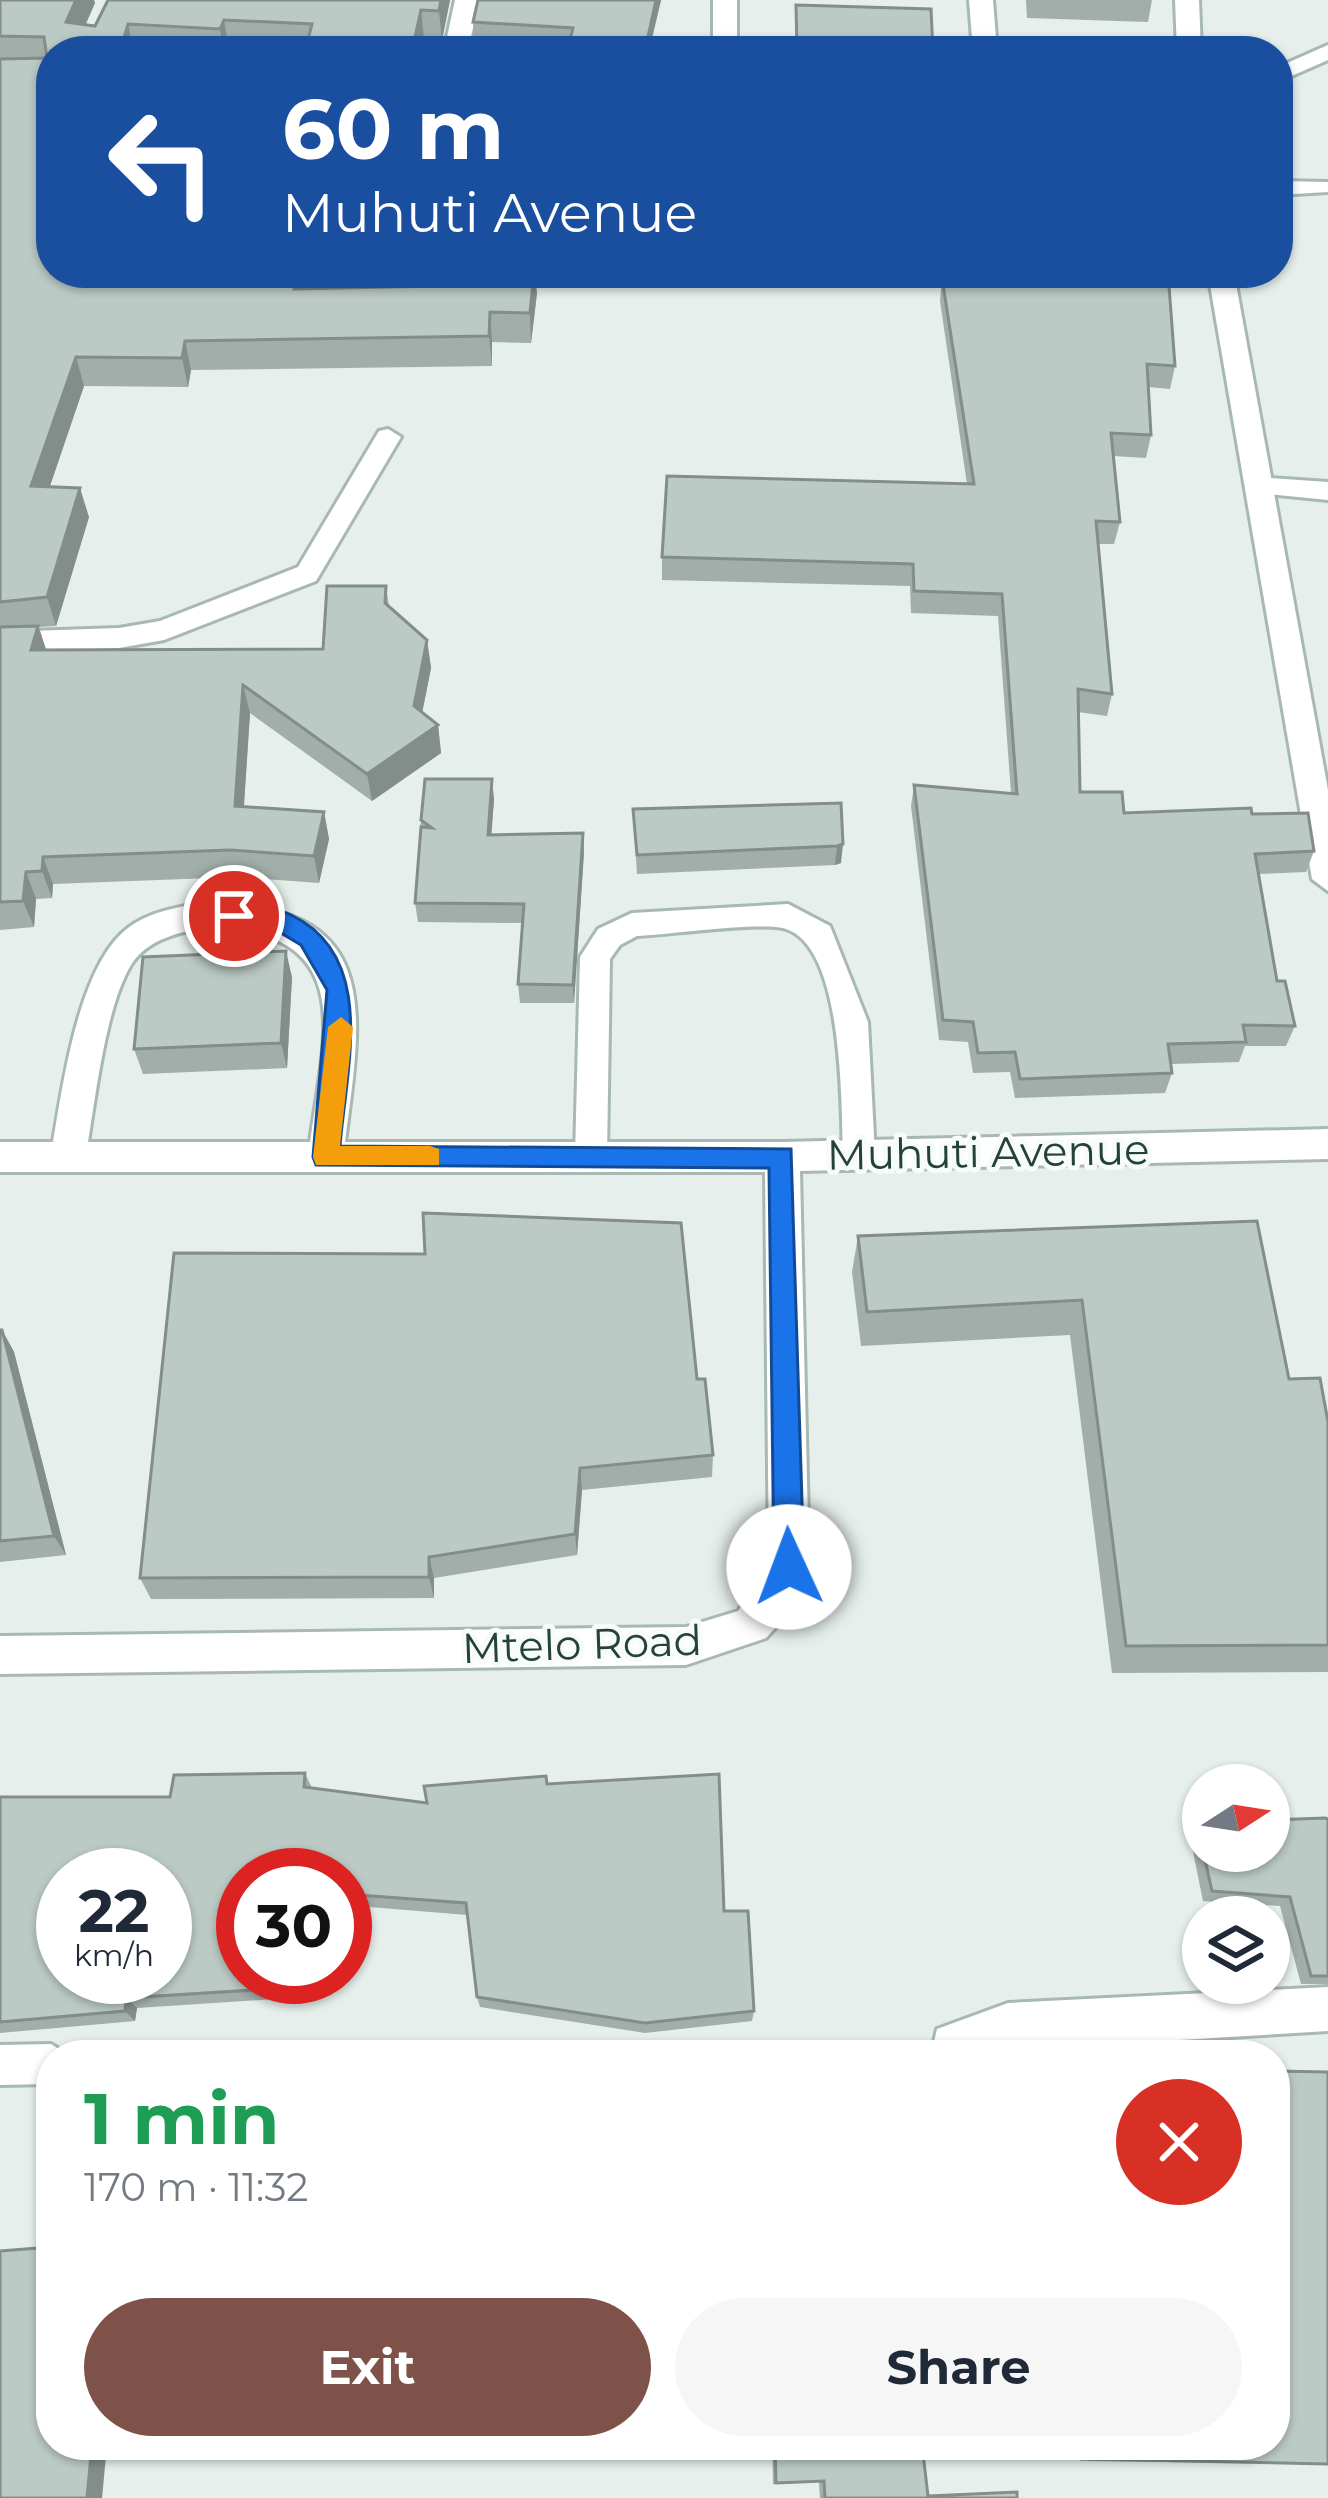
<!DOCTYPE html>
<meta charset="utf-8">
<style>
:root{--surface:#fff;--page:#f6f6f7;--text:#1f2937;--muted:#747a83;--accent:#7f5249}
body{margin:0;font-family:Montserrat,sans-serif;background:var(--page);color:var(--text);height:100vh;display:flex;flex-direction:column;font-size:45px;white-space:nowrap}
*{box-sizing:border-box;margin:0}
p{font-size:39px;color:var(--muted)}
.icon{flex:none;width:66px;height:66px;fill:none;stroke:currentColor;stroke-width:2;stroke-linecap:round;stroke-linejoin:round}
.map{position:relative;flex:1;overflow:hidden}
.side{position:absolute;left:36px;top:2040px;width:1254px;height:420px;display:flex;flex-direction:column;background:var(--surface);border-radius:48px;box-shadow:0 3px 9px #0004}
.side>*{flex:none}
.hud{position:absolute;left:36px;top:36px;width:1257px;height:252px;border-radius:48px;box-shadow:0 3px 9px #0004;background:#1a4fa0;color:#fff;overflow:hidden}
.needle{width:78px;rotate:78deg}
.controls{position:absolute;left:1182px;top:1764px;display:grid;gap:24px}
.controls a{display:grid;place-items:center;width:108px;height:108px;border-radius:50%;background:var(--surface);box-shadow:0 3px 9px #0004;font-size:60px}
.speed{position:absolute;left:36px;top:1848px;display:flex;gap:24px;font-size:60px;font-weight:700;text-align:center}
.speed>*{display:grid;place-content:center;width:156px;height:156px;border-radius:50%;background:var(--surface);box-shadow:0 3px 9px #0004;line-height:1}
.speed small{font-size:30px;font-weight:400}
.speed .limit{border:18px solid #d22;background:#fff;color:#111}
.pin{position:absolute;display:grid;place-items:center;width:102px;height:102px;color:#fff;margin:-51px;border:6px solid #fff;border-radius:50%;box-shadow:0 3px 12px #0007}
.me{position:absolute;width:132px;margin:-66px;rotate:358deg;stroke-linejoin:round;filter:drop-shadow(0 0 9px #0008)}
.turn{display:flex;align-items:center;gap:42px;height:252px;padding:0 48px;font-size:54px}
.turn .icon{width:156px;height:156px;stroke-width:2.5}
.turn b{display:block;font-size:84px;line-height:102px}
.round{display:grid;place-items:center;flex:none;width:126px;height:126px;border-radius:63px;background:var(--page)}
.overview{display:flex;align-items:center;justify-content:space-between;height:204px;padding:0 48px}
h1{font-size:72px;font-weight:700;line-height:90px;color:#1e9e55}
.primary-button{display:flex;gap:24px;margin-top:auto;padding:24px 48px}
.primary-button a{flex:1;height:138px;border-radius:72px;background:var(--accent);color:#fff;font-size:48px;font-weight:700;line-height:138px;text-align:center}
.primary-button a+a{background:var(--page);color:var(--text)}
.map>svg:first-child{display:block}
</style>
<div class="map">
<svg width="1328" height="2498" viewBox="0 0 1328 2498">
<rect width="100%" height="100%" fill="#e6efeb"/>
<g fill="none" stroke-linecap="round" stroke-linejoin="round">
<g stroke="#a8b8b2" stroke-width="6">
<g id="service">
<polygon points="1328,45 1328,60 1278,82 1278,67"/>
<polygon points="1278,181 1328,182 1328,192 1278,195"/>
<polygon points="358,273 382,273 374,294 358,294"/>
<polygon points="388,429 401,437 316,581 164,640 119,648 0,652 0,632 119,628 160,621 298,567 379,431"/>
<polygon points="1257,477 1328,482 1328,500 1248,492 1248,480"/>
<path d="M788,904l42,22 38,96 7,133 -5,9h-22l-5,-9c-2,-51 1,-207 -57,-226 -24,-8 -118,6 -149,7l-17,9 -10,14 -3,198 -5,9h-22l-5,-9 5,-200 18,-28 34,-16z"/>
<polygon points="51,2044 68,2055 51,2055 51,2084 0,2085 0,2045"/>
</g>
</g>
<g stroke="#a8b8b2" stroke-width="6">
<g id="minor">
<polygon points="455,0 479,0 468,51 444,51"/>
<rect x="713" y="0" width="24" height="51"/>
<polygon points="969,0 993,0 997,51 973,51"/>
<polygon points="1175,0 1199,0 1201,51 1177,51"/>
<polygon points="1208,273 1234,273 1328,790 1328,891 1312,879"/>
<path d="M207,902c177,4 155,108 138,240h437l546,-13v30l-528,12 9,396 -23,49 -20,22 -80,27 -686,9v-38l686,-9 52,-16 31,-44 -4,-395h-765v-30h53c10,-59 26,-177 75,-214 22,-17 52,-21 79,-26zM207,927c152,4 118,107 103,215h-222c8,-48 18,-136 43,-177 16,-26 49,-33 76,-38z"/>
<polygon points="1328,1987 1328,2031 931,2055 937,2029 1008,2003"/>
</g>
</g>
<use href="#service" fill="#fff" fill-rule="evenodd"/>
<use href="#minor" fill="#fff" fill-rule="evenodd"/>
</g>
<g fill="#a1aea9">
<polygon points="0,0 94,0 95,3 85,25 95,26 108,0 450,0 442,40 424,39 422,51 51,51 51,273 307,289 537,293 531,343 492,342 492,366 191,370 188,387 84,386 50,486 89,517 56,626 39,627 46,650 323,649 386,586 389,606 427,640 431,668 422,712 438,725 441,753 372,801 250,713 244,806 324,812 329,839 319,883 237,877 53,884 52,898 36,899 34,927 0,930"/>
<polygon points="478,0 661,0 649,51 570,51 570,48 474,42 473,22"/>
<polygon points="1026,0 1152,0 1148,22 1027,18"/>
<polygon points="959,273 1168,273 1175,366 1170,389 1149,387 1151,435 1146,458 1113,456 1120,522 1114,544 1098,544 1112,694 1107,716 1078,712 1080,792 1124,813 1252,814 1314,851 1306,872 1258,874 1277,981 1295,1026 1286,1046 1245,1046 1239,1062 1171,1064 1172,1073 1165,1093 1015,1098 1010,1072 973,1073 968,1042 939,1040 911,806 914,785 1011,793 998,616 911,613 910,586 662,580 662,557 967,484 940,301 942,278 960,278"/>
<polygon points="494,799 491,835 584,852 574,1003 520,1003 518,984 523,923 418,922 415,903 421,820"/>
<polygon points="841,803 841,863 835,865 637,874 633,809"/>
<polygon points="292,977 287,1068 143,1074 134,1049"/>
<polygon points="1257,1221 1289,1379 1328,1422 1328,1672 1112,1673 1070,1335 861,1346 852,1272 858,1236"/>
<polygon points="0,1330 2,1330 14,1352 66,1555 0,1562"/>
<polygon points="697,1379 713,1455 712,1477 582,1490 577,1555 434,1578 434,1598 151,1599 140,1578"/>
<polygon points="305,1773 312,1788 427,1803 547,1784 724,1911 754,2011 752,2021 645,2033 480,2007 477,1997 467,1915 345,1905 345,1875 243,1875 295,1977 293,1998 137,2008 135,2021 0,2033 0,1797 170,1797"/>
<polygon points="1328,1819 1328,1984 1301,1984 1280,1906 1203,1901 1189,1832 1197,1821"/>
<polygon points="772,2445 922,2445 928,2496 1017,2498 820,2498 819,2482 773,2484"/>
<polygon points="1078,2445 1275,2445 1328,2464 1080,2461"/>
</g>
<g fill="#838d89">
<polygon points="76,0 94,0 95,3 74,51 66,22"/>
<polygon points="441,0 450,0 442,40 439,11"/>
<polygon points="656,0 661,0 649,51 646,51"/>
<polygon points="421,10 424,39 422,51 414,51"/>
<polygon points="224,20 229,50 229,51 224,51 220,29"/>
<polygon points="128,24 134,51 120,51"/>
<polygon points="299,273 311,273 299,319 294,289"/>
<polygon points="534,273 535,273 537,293 531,343 530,313"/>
<polygon points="490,312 492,342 492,366 489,336"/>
<polygon points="185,341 191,370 188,387 182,358"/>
<polygon points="76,357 84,386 40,515 31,486"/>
<polygon points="80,488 89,517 56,626 47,597"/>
<polygon points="38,626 48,655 31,650"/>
<polygon points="427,640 431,668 418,734 414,706"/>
<polygon points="243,685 250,713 242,833 235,806"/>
<polygon points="438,725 441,753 372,801 367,774"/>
<polygon points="492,779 494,799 490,854 488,835"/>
<polygon points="324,812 329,839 319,883 314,856"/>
<polygon points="583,833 584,852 574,1003 573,985"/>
<polygon points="843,844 841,863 835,865 837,846"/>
<polygon points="43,857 53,884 52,898 42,871"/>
<polygon points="26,872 36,899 34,927 23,901"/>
<polygon points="286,951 292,977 287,1068 281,1043"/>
<polygon points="2,1330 14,1352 66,1555 54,1536"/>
<polygon points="580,1468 582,1490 577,1555 575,1534"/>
<polygon points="429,1557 434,1578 434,1598 429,1577"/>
<polygon points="287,1977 295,1977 293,1998 286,1988"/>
<polygon points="126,1998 137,2008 135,2021 125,2011"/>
<polygon points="92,2445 107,2445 102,2498 87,2498"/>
</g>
<g fill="#bbcac4" stroke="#838d89" stroke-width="3" fill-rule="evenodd">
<polygon points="0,0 76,0 66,22 95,26 108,0 441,0 439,11 421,10 413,46 366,41 362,51 305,51 312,24 224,20 220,29 128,24 120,51 51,51 51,273 299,273 294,289 436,286 436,273 534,273 530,313 490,312 489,336 185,341 182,358 76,357 31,486 80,488 47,597 0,602 0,59 47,58 44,37 0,36"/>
<polygon points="478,0 656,0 646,46 570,40 573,28 473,22"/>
<polygon points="796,5 931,9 933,51 797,51"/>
<polygon points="966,273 1168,273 1175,366 1147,364 1151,435 1111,433 1120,522 1096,521 1112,694 1078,689 1080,792 1122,792 1124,813 1251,808 1252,814 1308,813 1314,851 1255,854 1277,981 1285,981 1295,1026 1243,1025 1246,1042 1168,1044 1172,1073 1020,1079 1015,1052 978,1053 973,1022 943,1020 914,785 1017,794 1002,594 914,591 913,564 662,557 667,476 974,484 942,278 967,278"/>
<polygon points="327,586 386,586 385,603 427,640 414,706 438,725 367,774 243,685 235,806 324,812 314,856 230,850 43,857 42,871 26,872 23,901 0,902 0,627 38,626 31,650 323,649"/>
<polygon points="425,779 492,779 488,835 583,833 573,985 518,984 524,904 415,903 421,827 432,828 421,820"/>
<polygon points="841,803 843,844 837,846 637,855 633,809"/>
<polygon points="286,951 281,1043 134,1049 143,957"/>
<polygon points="423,1213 681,1223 697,1379 705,1379 713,1455 580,1468 575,1534 429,1557 429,1577 140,1578 174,1253 425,1254"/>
<polygon points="1257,1221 1289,1379 1320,1378 1328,1422 1328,1645 1126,1646 1082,1300 867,1312 858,1236"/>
<polygon points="0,1330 2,1330 54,1536 0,1541"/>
<path d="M305,1773l-1,14 123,16 -3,-17 122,-10 1,8 172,-10 5,137h24l6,100 -109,12 -168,-26 -11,-94 -121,-9v-19h-102v102h44l-1,11 -160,10 -1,13 -125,11v-225h170l4,-22zM63,1875h102v102h-102z"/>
<polygon points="1325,1818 1328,1819 1328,1976 1311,1976 1290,1897 1212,1891 1203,1851 1269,1851 1269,1820"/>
<polygon points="1197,1821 1203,1821 1203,1849"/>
<polygon points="1275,2071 1328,2072 1328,2464 1090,2459 1089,2445 1275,2445"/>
<polygon points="40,2239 51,2239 51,2445 92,2445 87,2498 0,2498 0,2251 38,2248"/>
<polygon points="775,2445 922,2445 928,2496 1017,2492 1017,2498 825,2498 824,2481 776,2483"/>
</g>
<path fill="#1a73e8" stroke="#114b97" stroke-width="3" d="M234,906c18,2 40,1 57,9 87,41 55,154 49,231l451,3 13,418 -4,10h-22l-4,-10 -5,-399 -453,-3 -3,-8 14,-167 -26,-45 -25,-15 -50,-7v-14z"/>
<polygon fill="#f59e0b" points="341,1017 353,1027 340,1146 430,1146 439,1149 439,1165 316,1165 313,1157 328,1027"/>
<g text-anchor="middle" stroke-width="10" stroke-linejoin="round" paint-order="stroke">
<g font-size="42" fill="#24423a" stroke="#f7fbf9">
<text transform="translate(988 1152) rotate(-1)" y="15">Muhuti Avenue</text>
<text transform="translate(582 1644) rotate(-2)" y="15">Mtelo Road</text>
</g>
</g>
</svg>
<div class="controls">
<a><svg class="needle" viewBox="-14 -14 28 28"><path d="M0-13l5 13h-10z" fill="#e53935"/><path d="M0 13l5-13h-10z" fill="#747a83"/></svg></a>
<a><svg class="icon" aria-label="layers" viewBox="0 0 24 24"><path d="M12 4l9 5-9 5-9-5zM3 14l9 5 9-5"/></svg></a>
</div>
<div class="speed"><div>22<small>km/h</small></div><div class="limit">30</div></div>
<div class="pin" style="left:234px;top:916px;background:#d93025"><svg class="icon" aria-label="arrive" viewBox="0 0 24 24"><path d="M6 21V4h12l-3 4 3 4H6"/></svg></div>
<svg class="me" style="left:789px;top:1567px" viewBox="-20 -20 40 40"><circle r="19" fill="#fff"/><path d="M0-13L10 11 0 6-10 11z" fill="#1a73e8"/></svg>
<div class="hud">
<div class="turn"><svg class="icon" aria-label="left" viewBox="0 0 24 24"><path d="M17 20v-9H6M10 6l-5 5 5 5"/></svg><div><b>60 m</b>Muhuti Avenue</div></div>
</div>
<section class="side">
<div class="overview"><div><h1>1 min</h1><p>170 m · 11:32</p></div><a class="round" style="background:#d93025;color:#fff"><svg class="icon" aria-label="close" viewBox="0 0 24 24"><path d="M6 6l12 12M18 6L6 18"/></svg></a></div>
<div class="primary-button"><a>Exit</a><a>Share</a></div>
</section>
</div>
